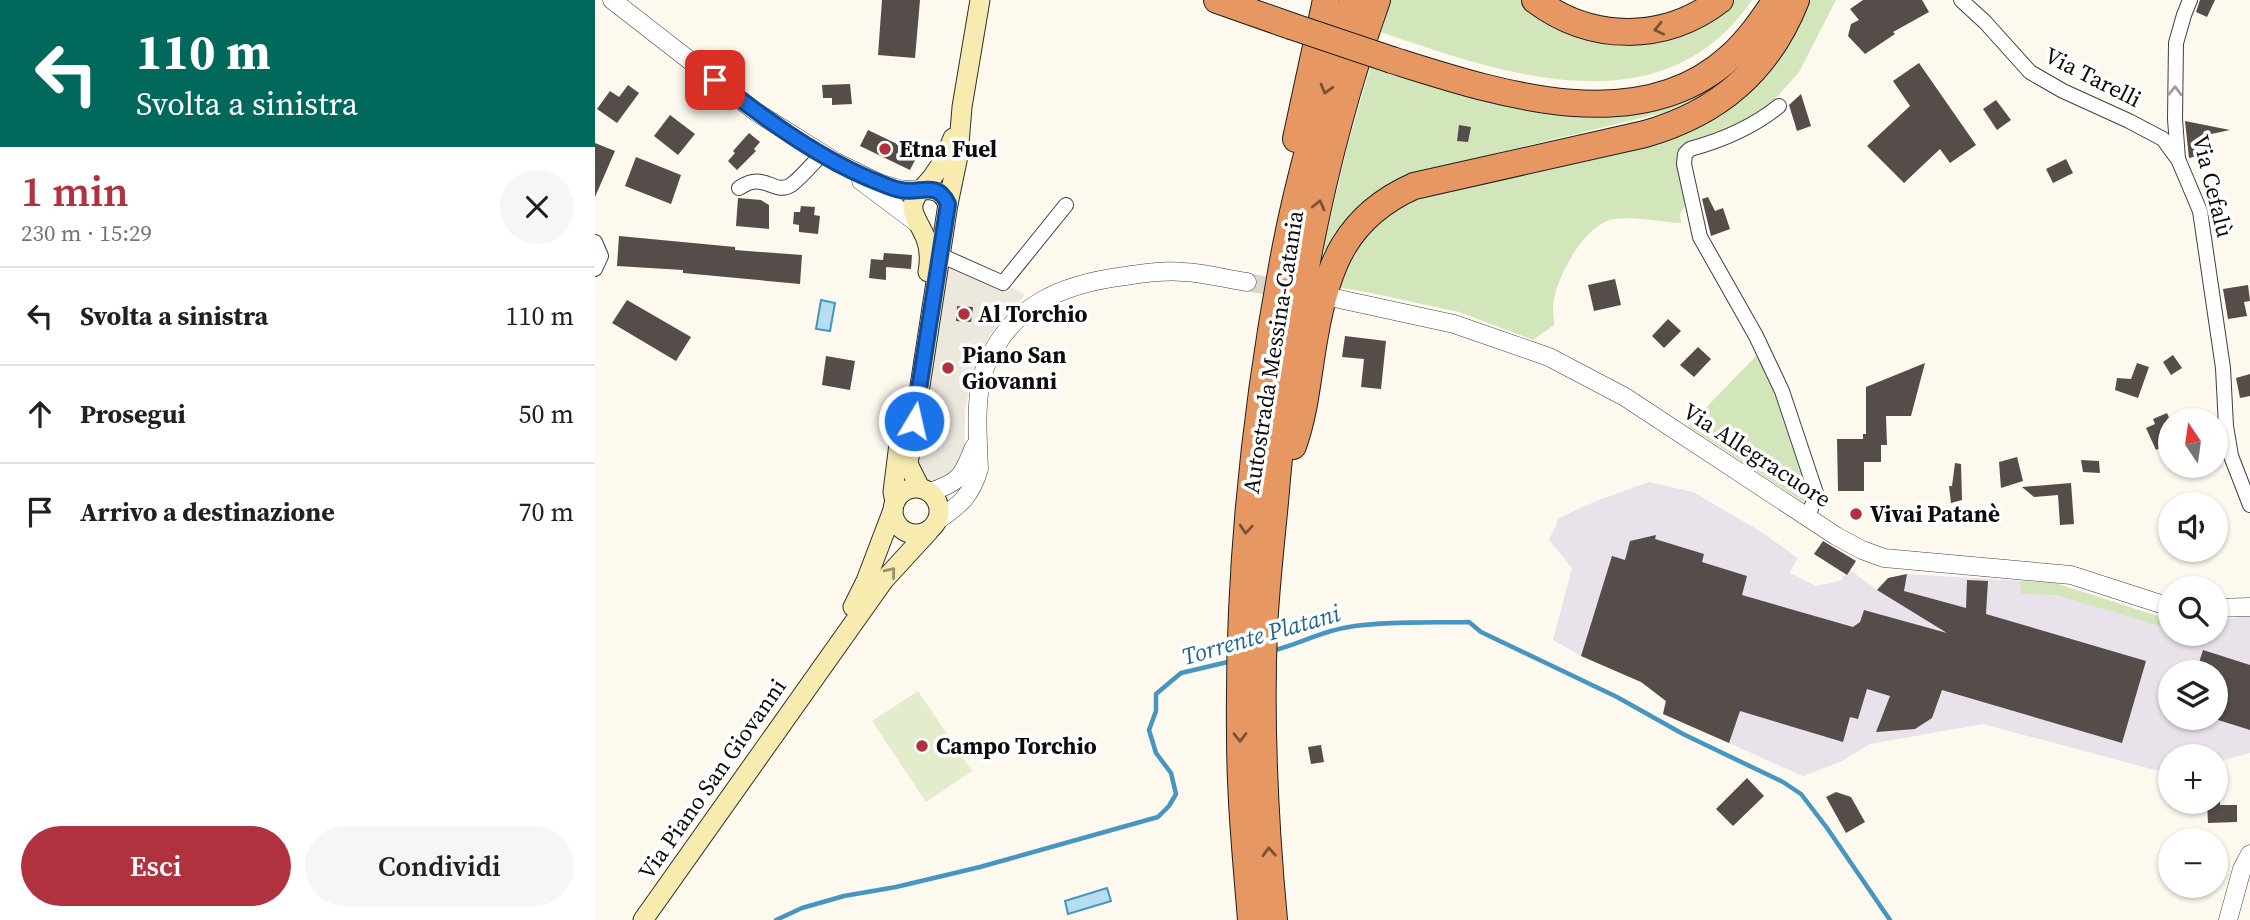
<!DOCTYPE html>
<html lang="it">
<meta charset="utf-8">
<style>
:root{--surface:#fff;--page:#f6f6f6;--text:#202124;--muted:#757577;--line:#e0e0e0;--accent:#af323e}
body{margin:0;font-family:"Source Serif 4",serif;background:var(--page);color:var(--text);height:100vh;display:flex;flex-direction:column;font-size:26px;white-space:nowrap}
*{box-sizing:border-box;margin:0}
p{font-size:23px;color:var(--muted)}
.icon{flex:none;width:38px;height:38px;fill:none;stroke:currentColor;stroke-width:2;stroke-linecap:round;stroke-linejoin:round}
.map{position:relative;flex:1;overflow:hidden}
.drawer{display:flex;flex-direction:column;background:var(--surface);width:595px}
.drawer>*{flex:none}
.top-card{background:#00695c;color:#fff;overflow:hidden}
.needle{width:46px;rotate:347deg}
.fabs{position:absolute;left:1563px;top:408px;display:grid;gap:14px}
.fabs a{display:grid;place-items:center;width:70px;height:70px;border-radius:50%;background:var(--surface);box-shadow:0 2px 5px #0004;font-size:35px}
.pin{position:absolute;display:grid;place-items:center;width:60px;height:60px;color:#fff;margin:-30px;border-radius:14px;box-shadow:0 4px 10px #0006}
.me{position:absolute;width:77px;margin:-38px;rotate:9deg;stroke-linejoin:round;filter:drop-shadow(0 0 5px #0008)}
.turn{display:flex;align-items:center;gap:24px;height:147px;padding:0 21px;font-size:32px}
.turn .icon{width:91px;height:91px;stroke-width:2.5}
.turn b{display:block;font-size:49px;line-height:60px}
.round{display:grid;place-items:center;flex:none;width:74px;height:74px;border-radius:37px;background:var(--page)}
.overview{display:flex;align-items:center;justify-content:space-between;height:119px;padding:0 21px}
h1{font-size:42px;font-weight:600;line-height:52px;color:var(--accent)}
.cta{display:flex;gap:14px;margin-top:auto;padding:14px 21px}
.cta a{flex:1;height:80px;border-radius:42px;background:var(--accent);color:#fff;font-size:28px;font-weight:600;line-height:80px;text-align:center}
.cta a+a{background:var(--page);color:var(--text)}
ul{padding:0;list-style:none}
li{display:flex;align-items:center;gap:21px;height:98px;padding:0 21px;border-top:2px solid var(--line)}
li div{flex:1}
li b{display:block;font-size:26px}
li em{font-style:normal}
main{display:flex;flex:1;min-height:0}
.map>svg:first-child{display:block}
</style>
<main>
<section class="drawer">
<div class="top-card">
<div class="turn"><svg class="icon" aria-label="left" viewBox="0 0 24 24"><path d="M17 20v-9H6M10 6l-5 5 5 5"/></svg><div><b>110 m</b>Svolta a sinistra</div></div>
</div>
<div class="overview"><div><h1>1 min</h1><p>230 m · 15:29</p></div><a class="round"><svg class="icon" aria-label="close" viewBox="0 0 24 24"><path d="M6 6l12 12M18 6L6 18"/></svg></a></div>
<ul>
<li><svg class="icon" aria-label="left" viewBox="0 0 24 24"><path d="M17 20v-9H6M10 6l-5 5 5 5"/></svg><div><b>Svolta a sinistra</b></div><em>110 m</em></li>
<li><svg class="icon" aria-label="ahead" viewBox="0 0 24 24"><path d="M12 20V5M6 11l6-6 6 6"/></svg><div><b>Prosegui</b></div><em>50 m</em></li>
<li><svg class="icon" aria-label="arrive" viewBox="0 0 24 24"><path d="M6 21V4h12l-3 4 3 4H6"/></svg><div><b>Arrivo a destinazione</b></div><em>70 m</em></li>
</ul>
<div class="cta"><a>Esci</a><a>Condividi</a></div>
</section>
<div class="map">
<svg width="1655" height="920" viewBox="0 0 1655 920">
<rect width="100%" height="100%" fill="#fdf9ee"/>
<path fill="#e9e2eb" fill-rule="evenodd" d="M1054,482l44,10 67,39 38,27 -9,15 27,13 27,-6 -1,-4 5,-1 3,-5 27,20 11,-12 19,-4 148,9 115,37v14h45l1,-14 34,-4v137l-34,9 -1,-6h-45v18l-187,-50 -113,20 -30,18 -37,14 -140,-62 2,-13 -24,-19 -60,-26 -28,-16 19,-72 -23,-28 10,-22 37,-17zM1575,672h45v46h-45z"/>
<g fill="#d3e5bb">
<path d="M796,0h136l66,33 133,-33h26c-89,131 -250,74 -371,32z"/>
<path d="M1208,0h33l-37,72 -37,42 -28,16 -49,15 2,58 -7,11 1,9c-21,-1 -45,-7 -66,-4 -30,3 -62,62 -62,90 0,5 1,11 1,16l-21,15 -74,-28 -88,-19 -39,-7 5,-17 57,-64 313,-89z"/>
<polygon points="1160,48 1132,79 1101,98 1071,112 816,174 754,216 739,234 731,250 728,249 753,144 778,58 1005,108"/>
<polygon points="1165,352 1216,491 1208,502 1093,426"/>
<polygon points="1425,581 1460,583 1575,620 1575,629 1462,595 1426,594"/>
</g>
<polygon fill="#e3edcb" points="323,691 377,771 331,802 277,721"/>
<polygon fill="#ede8de" points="345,255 408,283 430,295 404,321 381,360 370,409 369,473 348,488 320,481"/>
<g fill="#b7def0" stroke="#4596c0" stroke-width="2">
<polygon points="226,300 240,303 235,331 221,329"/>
<polygon points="512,888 516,901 473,914 470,901"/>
</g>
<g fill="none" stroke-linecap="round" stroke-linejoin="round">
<g stroke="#4596c0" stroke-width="4.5">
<path d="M676,651c27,-6 50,-20 78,-24 37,-6 82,-4 120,-5l12,10 136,65 66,37 100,48 18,12 26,34 63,92"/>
<polyline points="181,920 207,908 249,896 301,887 385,867 563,817 574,806 581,794 576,773 561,753 554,730 561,711 561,694 586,673 637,661"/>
</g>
</g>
<g fill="#544d4a">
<polygon points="287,0 325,0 320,58 283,55"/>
<polygon points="1268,0 1327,0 1334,12 1298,32 1300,34 1270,54 1253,36 1256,24 1264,20 1255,9"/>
<polygon points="1605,0 1620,0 1612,17 1601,12"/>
<polygon points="1324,63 1381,145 1355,163 1345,149 1309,183 1272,146 1315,106 1298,81"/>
<polygon points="255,84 257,104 237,105 237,98 228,98 227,85"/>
<polygon points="33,85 44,93 22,123 2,109 15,91 24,97"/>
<polygon points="1206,94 1216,126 1202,131 1194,105"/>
<polygon points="1401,100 1416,120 1402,130 1388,109"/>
<polygon points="75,115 100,134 83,155 59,136"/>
<polygon points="1590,121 1635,130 1607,136 1611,154 1594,158"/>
<polygon points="864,125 876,127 873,142 862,141"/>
<polygon points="273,130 323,154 315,170 265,146"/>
<polygon points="154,133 165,142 159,149 161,151 142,170 133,161 140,153 138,151"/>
<polygon points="0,143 20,151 0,197"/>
<polygon points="41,157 86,175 76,204 30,186"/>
<polygon points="1471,159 1478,173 1458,183 1451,169"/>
<polygon points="1113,197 1120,211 1128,208 1135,229 1116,236 1107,199"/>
<polygon points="143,198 166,200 174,205 174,229 141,226"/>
<polygon points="206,206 220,207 219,215 225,216 223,234 204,232 204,225 198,224 199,212 205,212"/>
<polygon points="24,236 140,247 140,250 207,255 205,284 88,273 88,270 22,266"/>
<polygon points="289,253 317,255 316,269 291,267 291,280 274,278 276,259 288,260"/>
<polygon points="1020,279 1026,305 999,311 993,285"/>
<polygon points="1653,285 1655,301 1649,302 1652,316 1633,319 1628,289"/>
<polygon points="32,300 96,337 81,361 17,323"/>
<polygon points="362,306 378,307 376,322 361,321"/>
<polygon points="1073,319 1086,331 1069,348 1057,336"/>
<polygon points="750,336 791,341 786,389 766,387 769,359 747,357"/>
<polygon points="1103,347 1116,359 1099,377 1085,365"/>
<polygon points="1578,355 1587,368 1576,375 1568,362"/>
<polygon points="231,356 260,361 255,390 227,385"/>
<polygon points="1330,363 1316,416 1291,416 1292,445 1286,445 1286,462 1269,462 1269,491 1243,491 1242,439 1268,439 1268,434 1271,434 1271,387"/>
<polygon points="1542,363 1554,367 1543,398 1520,390 1522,378 1536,379"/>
<polygon points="1655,374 1655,396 1645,398 1641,378"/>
<polygon points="1572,413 1575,420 1575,443 1561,450 1551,428 1560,424 1558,419"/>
<polygon points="1422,457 1428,481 1406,488 1404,462"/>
<polygon points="1486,460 1504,461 1505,473 1488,472"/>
<polygon points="1360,463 1366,464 1367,500 1356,503 1354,486 1357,486"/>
<polygon points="1476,483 1479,524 1465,525 1463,495 1439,497 1427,487"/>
<polygon points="1061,535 1060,539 1109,554 1107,562 1152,576 1147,595 1258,627 1265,622 1269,610 1352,633 1282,590 1293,578 1312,574 1309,591 1371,608 1372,580 1393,581 1391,614 1551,661 1527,743 1347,690 1337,718 1320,729 1281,732 1295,696 1272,689 1263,719 1255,717 1248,742 1145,711 1134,743 1068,714 1071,701 1046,682 986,656 1017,556 1030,560 1035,541"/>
<polygon points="1228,541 1261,561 1252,575 1219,554"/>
<polygon points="1608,650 1655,665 1655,730 1620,719 1620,672 1601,672"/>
<polygon points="726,745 729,762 716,764 713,747"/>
<polygon points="1152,778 1169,796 1138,826 1121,809"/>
<polygon points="1241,792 1256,797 1270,822 1251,833 1231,797"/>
<polygon points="1612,802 1625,802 1625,805 1642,805 1642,822 1613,823"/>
</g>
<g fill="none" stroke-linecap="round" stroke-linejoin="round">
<polyline stroke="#d9d6cc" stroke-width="18" stroke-dasharray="18 9" stroke-linecap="butt" points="652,282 693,290"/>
<g stroke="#404040" stroke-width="16">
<g id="minor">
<polyline points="1366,0 1390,22 1435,72 1468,91 1534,121 1568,139 1582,158"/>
<polyline points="1595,0 1589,15 1581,43 1580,119 1583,159 1605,211 1628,368 1631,426 1636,456 1655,505"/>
<path d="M1184,106c-27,22 -56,34 -89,43l-5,5 -1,10 16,73 56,99 26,55 34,102 -8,25"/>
<path d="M144,188c26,-18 34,8 52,-3 11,-8 22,-22 32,-32"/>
<polyline points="0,242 6,256 0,269"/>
<polyline points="345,255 408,283 471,205"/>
</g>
</g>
<g stroke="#404040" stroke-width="19">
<g id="tertiary">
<polyline points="17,0 161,112 241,162 284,183 308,190 327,189"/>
<polyline points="266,181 322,223"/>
<polyline points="735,297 859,324 954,357 1030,397 1241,536 1267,550 1289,558 1476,575 1575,607"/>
<path d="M334,492c31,-9 34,-17 45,-45"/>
<path d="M343,520c22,-15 33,-24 41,-51 -1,-29 -5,-74 6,-101 25,-63 77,-84 140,-92 19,-3 39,-6 59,-4 21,1 42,7 63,10"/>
<polyline points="1620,608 1655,607"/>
<polyline points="1633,920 1647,869 1655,854"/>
</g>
</g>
<g stroke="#2f2f2f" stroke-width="21">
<g id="secondary">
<path d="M327,189c15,-15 24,-31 31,-51"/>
<path d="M333,272c2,-11 2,-22 -2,-33 -8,-21 -23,-30 -4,-50 14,1 20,2 26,15"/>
<circle cx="321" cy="511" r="23"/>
<polyline points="325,488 313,464 353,204 363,156 367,107 385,0"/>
<polyline points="300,502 298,492 304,444"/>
<polyline points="258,607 271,581 298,510"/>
<polyline points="48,920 289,580 334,531"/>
</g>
</g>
<g stroke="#1e1e1e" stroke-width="28">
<g id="motorway">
<polyline points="622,0 696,26"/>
<path d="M940,0c56,42 129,43 185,0"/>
<path d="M797,60c102,32 245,81 337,-2 19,-17 33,-37 47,-58"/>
<polyline points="701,139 731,0"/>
<path d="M698,446c13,-36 15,-74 22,-111 12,-70 32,-119 99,-149l231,-52c73,-21 123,-63 151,-134"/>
<path d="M656,920c-5,-62 -11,-123 -11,-185 -2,-160 14,-318 43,-474 16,-88 43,-176 70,-261"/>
<path d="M679,920c-9,-97 -14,-194 -10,-291 2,-42 7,-85 11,-127 14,-171 44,-340 102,-502"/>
</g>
</g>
<use href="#minor" stroke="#fff" stroke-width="14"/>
<use href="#tertiary" stroke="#fff" stroke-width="18"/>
<use href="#secondary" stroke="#f7ebaf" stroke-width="19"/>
<use href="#motorway" stroke="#e79862" stroke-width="26"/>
<g stroke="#1e1e1e" stroke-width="28" stroke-linecap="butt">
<polyline id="motorway-bridge" points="696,26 797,60"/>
</g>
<use href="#motorway-bridge" stroke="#e79862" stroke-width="26"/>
</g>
<defs><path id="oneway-chevron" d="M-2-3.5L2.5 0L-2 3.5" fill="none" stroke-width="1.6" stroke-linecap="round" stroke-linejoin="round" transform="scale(1.75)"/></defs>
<g stroke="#7a5238">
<use href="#oneway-chevron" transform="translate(1064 29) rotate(168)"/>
<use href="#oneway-chevron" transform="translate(731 89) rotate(106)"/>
<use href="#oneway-chevron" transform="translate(724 205) rotate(-77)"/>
<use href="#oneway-chevron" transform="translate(651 529) rotate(94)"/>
<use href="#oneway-chevron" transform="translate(645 737) rotate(89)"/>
<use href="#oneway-chevron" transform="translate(674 852) rotate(-93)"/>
</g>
<use stroke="#9e9e9e" href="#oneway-chevron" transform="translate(1580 91) rotate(-89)"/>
<use stroke="#99926e" href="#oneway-chevron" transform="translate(296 572) rotate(-51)"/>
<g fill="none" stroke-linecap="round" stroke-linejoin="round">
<g stroke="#114b97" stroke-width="18">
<path id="route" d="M120,80c49,38 107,81 165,103 7,3 14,6 21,7 20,4 36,-10 47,14l-34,217"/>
</g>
<use href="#route" stroke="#1a73e8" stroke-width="12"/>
</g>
<g fill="#af323e" stroke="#fff" stroke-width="2.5">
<circle cx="290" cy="149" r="7"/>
<circle cx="369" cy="314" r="7"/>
<circle cx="353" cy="368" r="7"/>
<circle cx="1261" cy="514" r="7"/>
<circle cx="327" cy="746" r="7"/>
</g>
<g text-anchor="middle" stroke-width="7" stroke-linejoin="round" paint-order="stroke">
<g font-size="23" fill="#0d0d0d" stroke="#fff">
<text transform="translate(1498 77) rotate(27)" y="8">Via Tarelli</text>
<text transform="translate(1618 186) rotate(76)" y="8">Via Cefalù</text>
<text transform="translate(678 352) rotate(-81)" y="8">Autostrada Messina-Catania</text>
<text transform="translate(1162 455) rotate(33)" y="8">Via Allegracuore</text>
<text transform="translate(117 779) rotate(-55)" y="8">Via Piano San Giovanni</text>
</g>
<g font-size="23" font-weight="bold" fill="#0d0d0d" stroke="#fff" text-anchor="start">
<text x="304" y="157">Etna Fuel</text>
<text x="383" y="322">Al Torchio</text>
<text x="367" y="363">Piano San<tspan x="367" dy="26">Giovanni</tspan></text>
<text x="1275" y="522">Vivai Patanè</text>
<text x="341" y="754">Campo Torchio</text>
</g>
<g font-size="24" font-style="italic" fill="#226792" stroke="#fff">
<text transform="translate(666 635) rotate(-16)" y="8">Torrente Platani</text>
</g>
</g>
</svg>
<div class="fabs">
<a><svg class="needle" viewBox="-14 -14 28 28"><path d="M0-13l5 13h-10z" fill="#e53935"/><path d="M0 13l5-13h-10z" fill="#757577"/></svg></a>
<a><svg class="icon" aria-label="sound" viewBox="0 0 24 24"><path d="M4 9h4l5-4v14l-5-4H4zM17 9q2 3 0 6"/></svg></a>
<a><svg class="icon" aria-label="search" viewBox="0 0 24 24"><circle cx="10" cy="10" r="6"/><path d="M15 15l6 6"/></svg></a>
<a><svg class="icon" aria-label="layers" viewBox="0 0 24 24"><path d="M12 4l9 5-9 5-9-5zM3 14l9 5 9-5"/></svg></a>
<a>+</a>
<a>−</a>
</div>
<div class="pin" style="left:120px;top:80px;background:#d93025"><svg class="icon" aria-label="arrive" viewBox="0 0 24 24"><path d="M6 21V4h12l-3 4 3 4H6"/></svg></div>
<svg class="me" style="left:319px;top:421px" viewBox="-20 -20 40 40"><circle r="17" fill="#1a73e8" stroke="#fff" stroke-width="3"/><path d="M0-11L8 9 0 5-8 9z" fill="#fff"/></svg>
</div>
</main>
